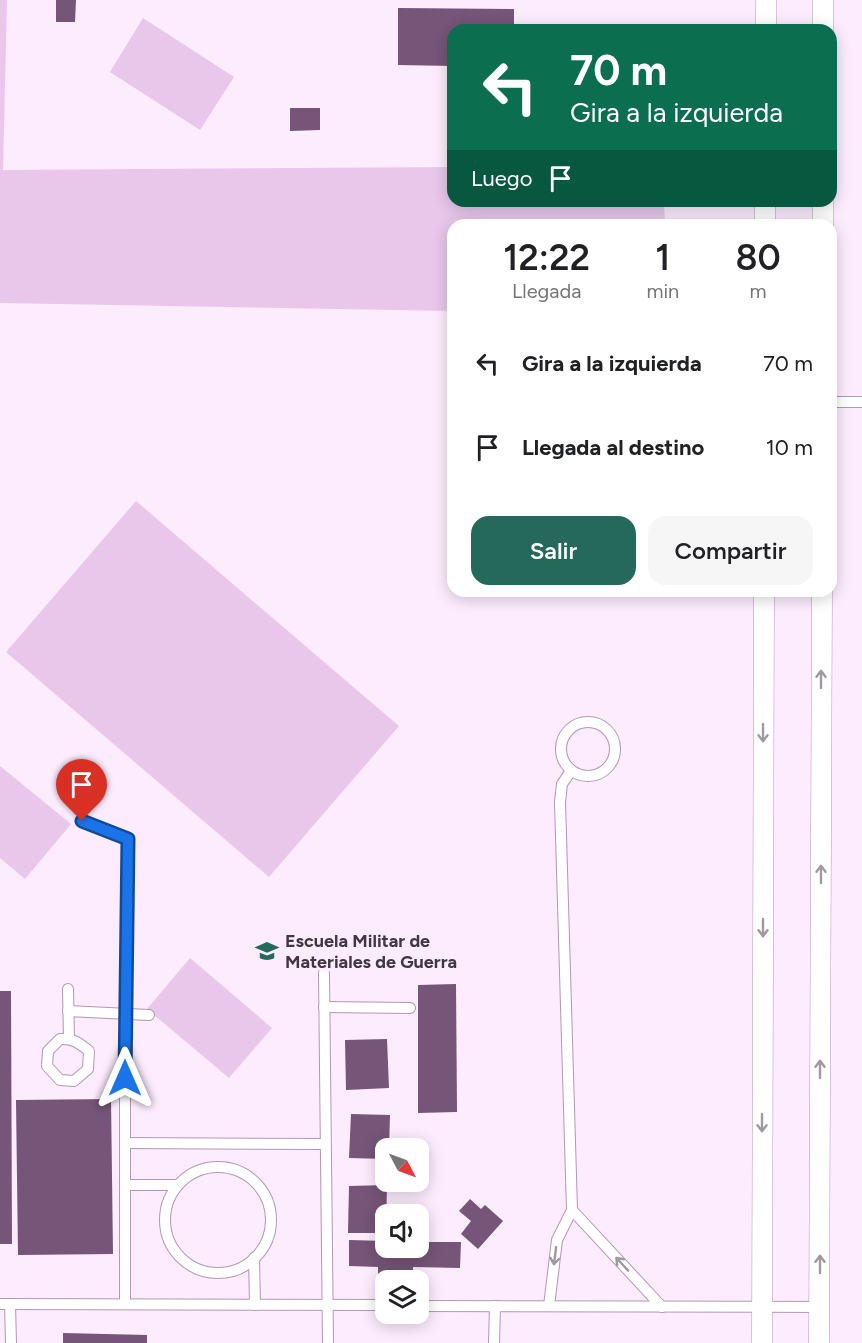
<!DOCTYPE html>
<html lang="es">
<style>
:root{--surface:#fff;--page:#f6f6f6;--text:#202124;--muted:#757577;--accent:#25695b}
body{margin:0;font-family:Figtree,sans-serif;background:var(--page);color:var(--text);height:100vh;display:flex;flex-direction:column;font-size:22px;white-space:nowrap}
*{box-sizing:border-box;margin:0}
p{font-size:20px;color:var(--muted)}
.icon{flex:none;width:33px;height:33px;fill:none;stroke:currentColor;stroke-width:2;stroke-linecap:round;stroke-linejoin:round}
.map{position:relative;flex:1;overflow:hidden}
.drawer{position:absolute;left:447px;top:219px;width:390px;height:378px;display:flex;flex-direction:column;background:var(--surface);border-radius:18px;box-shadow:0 3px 15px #0003}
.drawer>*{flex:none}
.hud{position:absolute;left:447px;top:24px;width:390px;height:183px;border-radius:18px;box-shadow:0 3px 15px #0003;background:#0b6e4f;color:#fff;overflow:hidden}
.needle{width:39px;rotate:131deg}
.controls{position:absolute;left:375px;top:1138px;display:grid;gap:12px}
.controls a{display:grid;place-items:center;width:54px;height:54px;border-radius:12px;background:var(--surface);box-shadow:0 3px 15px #0003;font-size:30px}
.pin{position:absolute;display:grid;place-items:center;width:51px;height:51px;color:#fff;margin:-62px -26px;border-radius:50% 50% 50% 0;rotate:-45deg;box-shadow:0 0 6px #0007}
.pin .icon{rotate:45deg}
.me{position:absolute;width:66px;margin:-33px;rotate:0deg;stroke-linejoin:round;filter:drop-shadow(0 0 4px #0008)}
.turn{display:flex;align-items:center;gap:21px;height:126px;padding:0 24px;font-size:27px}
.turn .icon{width:78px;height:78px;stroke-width:2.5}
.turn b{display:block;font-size:42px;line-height:51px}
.then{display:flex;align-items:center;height:57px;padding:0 24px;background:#0003;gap:12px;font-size:22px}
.eta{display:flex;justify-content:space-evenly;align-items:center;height:102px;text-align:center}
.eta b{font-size:36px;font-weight:600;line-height:42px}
.button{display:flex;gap:12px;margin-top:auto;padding:12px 24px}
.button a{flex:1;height:69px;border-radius:18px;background:var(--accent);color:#fff;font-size:24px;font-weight:600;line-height:69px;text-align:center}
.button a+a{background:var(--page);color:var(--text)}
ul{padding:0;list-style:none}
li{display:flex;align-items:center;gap:18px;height:84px;padding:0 24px}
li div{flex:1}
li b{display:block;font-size:22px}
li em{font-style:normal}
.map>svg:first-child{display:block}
</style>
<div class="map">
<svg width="862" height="1343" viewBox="0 0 862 1343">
<rect width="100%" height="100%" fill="#fcecfe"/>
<g fill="#e8c7ea">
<polygon points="0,0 7,0 3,170 453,167 453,201 664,201 665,225 453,225 453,311 0,303"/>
<polygon points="143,18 234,77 200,130 110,72"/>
<polygon points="136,501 399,726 269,877 6,652"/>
<polygon points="0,766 71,824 25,879 0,858"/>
<polygon points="190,958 272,1028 229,1078 147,1009"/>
</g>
<g fill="#755578">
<polygon points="56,0 76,0 75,22 56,22"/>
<polygon points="398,8 514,9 514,30 453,30 453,66 398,65"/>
<polygon points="290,108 320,108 320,130 290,131"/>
<polygon points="449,957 450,968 418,968 418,958"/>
<polygon points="456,984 457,1112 418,1113 418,985"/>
<polygon points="0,991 11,991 12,1244 0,1244"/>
<polygon points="387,1039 389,1088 346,1090 345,1040"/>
<polygon points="111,1099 113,1254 18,1255 16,1100"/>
<polygon points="351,1114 390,1115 389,1149 386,1149 386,1159 349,1158"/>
<polygon points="387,1185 386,1233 348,1233 349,1186"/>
<polygon points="470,1199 481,1209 485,1205 503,1221 478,1249 461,1234 471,1221 459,1211"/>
<polygon points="349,1240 386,1241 386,1248 418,1248 418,1242 461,1242 460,1268 413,1267 413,1276 378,1275 378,1267 349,1266"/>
<polygon points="63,1333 147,1335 147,1343 63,1343"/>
</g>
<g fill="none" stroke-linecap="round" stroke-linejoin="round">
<g stroke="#b198b3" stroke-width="12">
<g id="lane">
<polyline points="831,402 862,402"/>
<circle cx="588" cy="749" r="27"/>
<polyline points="82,821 128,839 125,1014 125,1304"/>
<polyline points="324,973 328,1343"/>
<polyline points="68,989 69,1039"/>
<polyline points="324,1007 410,1008"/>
<polyline points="68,1011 149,1015"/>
<path d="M60,1039c13,-1 19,4 29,12l-1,18 -14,12 -14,-1 -13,-14 1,-15z"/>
<polyline points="125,1143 325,1144"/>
<circle cx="218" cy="1220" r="53"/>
<polyline points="125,1185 178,1185"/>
<polyline points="572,1210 662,1307"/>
<polyline points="254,1258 255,1305"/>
<polyline points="0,1304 386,1305"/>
<polyline points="10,1304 11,1343"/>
<polyline points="418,1306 819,1307"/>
<polyline points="549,1306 557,1240 572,1210 560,802 562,784 571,771"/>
<polyline points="494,1343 495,1306"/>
</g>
</g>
<g stroke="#b198b3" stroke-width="21">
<g id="street">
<polyline points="766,30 766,0"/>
<polyline points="823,30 823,0"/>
<polyline points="765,225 765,201"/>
<polyline points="823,225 823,201"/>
<polyline points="762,1343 764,591"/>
<polyline points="819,1343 822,591"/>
</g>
</g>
<use href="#lane" stroke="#fff" stroke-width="10"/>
<use href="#street" stroke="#fff" stroke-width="20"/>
</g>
<defs><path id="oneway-shaft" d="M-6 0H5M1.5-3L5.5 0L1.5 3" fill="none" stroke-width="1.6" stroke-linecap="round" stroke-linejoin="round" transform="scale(1.5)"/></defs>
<g stroke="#a09aa0">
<use href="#oneway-shaft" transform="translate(821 679) rotate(-90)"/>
<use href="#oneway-shaft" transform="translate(763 733) rotate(90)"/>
<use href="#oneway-shaft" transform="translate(821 874) rotate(-90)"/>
<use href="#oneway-shaft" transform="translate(763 928) rotate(90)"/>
<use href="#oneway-shaft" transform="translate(820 1069) rotate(-90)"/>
<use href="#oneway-shaft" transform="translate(762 1123) rotate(90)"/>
<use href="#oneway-shaft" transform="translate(555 1256) rotate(97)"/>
<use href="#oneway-shaft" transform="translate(622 1264) rotate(-133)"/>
<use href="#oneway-shaft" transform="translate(820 1264) rotate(-90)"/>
</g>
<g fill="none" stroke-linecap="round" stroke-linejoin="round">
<g stroke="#114b97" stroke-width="15">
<polyline id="route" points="82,821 128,839 125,1078"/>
</g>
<use href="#route" stroke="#1a73e8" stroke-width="10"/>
</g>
<defs>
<g id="university-bare" transform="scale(1.8)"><path d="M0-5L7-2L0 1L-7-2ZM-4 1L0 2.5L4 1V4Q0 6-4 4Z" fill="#25695b" stroke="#fcecfe" stroke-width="2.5" paint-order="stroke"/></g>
</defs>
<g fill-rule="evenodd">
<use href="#university-bare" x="267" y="951"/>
</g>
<g text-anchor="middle" stroke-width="6" stroke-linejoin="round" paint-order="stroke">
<g font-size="18" font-weight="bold" fill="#413641" stroke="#fcecfe" text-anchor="start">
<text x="285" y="947">Escuela Militar de<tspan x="285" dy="21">Materiales de Guerra</tspan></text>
</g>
</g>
</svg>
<div class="controls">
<a><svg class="needle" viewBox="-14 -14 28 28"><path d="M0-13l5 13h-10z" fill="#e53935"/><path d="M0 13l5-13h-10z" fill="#757577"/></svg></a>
<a><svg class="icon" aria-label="sound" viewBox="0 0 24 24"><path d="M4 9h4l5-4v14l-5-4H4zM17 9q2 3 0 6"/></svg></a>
<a><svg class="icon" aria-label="layers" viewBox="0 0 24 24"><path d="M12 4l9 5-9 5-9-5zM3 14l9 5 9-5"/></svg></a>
</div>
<div class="pin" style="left:82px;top:821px;background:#d93025"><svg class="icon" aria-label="arrive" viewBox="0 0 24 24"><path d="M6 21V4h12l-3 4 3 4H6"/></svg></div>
<svg class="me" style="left:125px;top:1078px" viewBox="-20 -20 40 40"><path d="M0-17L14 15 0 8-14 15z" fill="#1a73e8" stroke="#fff" stroke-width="4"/></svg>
<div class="hud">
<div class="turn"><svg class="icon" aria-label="left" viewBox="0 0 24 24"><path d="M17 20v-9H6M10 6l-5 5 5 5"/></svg><div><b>70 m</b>Gira a la izquierda</div></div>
<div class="then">Luego<svg class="icon" aria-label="arrive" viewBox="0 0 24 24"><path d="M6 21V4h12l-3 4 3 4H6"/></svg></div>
</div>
<section class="drawer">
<div class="eta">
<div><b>12:22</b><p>Llegada</p></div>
<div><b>1</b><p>min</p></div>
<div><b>80</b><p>m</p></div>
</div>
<ul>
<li><svg class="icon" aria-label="left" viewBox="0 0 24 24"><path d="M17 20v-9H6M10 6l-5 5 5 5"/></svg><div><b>Gira a la izquierda</b></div><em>70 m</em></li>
<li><svg class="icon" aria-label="arrive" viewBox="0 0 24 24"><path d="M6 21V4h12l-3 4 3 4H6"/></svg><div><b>Llegada al destino</b></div><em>10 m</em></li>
</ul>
<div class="button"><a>Salir</a><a>Compartir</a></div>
</section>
</div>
